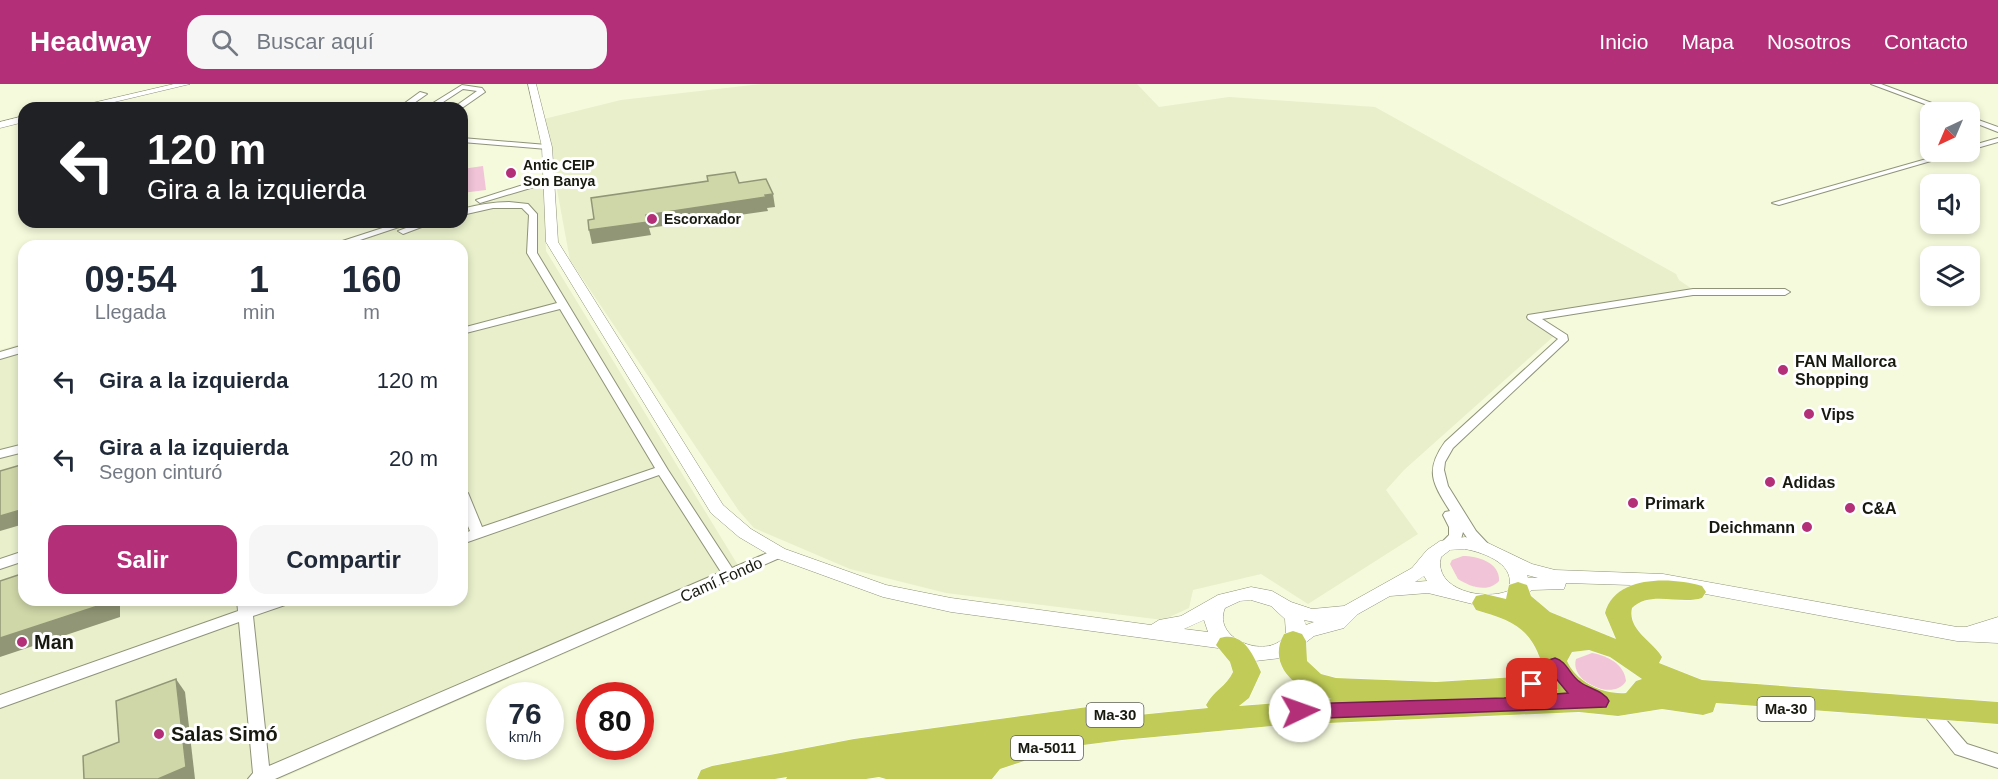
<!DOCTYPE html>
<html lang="es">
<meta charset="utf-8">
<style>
:root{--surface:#fff;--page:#f6f6f7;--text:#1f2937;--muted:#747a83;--accent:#b33079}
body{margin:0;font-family:Helvetica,sans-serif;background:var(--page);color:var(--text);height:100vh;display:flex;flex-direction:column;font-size:22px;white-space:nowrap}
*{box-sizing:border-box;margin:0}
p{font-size:20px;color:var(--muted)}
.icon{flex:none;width:33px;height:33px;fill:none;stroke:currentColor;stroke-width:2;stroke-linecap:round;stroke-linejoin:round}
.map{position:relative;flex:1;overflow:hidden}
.side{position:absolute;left:18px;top:156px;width:450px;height:366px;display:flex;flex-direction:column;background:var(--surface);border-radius:18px;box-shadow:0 3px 9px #0003}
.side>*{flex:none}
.top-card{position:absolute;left:18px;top:18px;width:450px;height:126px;border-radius:18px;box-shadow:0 3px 9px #0003;background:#202124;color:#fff;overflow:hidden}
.needle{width:39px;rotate:224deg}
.fabs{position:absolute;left:1920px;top:18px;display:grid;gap:12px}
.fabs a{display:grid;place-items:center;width:60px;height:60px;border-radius:12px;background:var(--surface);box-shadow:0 3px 9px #0003;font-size:30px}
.speed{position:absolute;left:486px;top:598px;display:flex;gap:12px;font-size:30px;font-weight:700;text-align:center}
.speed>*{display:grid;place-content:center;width:78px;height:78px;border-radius:50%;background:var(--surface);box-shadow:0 3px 9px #0003;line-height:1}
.speed small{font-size:15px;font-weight:400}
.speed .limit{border:9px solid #d22;background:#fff;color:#111}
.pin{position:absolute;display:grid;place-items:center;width:51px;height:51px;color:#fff;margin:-26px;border-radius:12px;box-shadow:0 3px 9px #0006}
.me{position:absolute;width:66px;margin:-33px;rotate:87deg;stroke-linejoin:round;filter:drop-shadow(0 0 4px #0008)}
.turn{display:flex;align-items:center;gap:21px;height:126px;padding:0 30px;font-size:27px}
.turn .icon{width:78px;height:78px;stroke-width:2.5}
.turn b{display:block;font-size:42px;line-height:51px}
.eta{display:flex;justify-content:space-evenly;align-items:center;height:102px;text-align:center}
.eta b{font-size:36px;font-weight:800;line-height:42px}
.button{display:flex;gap:12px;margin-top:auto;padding:12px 30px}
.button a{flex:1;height:69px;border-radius:18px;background:var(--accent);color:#fff;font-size:24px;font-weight:800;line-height:69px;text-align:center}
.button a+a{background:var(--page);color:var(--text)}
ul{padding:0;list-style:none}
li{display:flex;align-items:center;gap:18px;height:78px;padding:0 30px}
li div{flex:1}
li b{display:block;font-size:22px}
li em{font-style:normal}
header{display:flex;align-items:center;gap:36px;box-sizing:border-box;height:84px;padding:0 30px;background:var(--accent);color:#fff}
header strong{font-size:28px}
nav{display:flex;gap:33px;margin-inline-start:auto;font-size:21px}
.search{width:420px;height:54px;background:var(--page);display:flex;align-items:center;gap:15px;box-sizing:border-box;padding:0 21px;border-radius:18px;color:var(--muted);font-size:22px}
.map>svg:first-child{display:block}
</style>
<header>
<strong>Headway</strong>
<div class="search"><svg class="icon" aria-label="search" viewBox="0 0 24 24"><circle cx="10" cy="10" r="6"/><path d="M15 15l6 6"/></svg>Buscar aquí</div>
<nav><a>Inicio</a><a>Mapa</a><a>Nosotros</a><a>Contacto</a></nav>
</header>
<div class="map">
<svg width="1998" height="695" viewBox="0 0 1998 695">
<rect width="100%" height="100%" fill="#f5fadc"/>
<g fill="#e8efca">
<polygon points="761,0 1137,0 1159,23 1229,13 1375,23 1676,190 1679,196 1692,205 1526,232 1554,252 1404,386 1386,406 1418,450 1308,520 1261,490 1193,506 1189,524 1163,536 946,509 850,485 754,444 739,427 570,176 544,35 621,16"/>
<polygon points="544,99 546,167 744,491 280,695 0,695 0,266 24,259 24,516 462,516 462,162 338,162 416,138 462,138 462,124"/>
</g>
<g fill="#f1c4d7">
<polygon points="483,82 486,106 462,109 462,85"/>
<path d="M1463,472c14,0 37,6 36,25 -11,12 -29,6 -41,-2l-8,-15 2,-4z"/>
<path d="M1592,569c16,3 32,11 34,28 -12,21 -57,1 -50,-22z"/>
</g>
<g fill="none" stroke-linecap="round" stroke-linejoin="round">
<g stroke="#8f9378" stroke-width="2">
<g id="minor">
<polygon points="1871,0 1881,0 1956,28 1946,28"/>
<polygon points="462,1 482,4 485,8 462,24 453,24 477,7 463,5 434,24 425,24"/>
<polygon points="420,8 427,10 407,24 398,24"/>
<polygon points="1970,33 1998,43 1998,48 1970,37"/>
<polygon points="462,54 547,61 551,63 547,65 462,58"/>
<polygon points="1998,54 1998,58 1970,66 1970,62"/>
<polygon points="1951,68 1962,68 1779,121 1772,119"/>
<polygon points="551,92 554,93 554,97 480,119 476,116"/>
<path d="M509,118l19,2 9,10v39l131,217 64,98 47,-20 5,2 2,3 -2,3 -509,223h-27l5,-6 -14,-151 -239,86v-13l238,-84 -1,-11h14l1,6 16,-6h22l-2,4 -35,12 16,150 452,-194 -62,-97 -197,69v-10l8,-3 -8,-20v-22l6,4 14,34 173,-59 -95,-159 -98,25v-6l95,-25 -30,-50 2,-38 -7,-7h-29l-31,7v-6c15,-4 31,-7 47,-7z"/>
<polygon points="401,138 414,138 342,162 327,162"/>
<polygon points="422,138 435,138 403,150 398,147"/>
<path d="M1693,205h92l5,3 -5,3h-92l-151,24 25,16 1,5 -115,108 -8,14 -1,8 4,16 28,45 15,16 -2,3h-10l-9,-8 -7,-10 -2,7 -10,9h-10l-2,-3 10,-10v-8l-6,-12 2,-3 5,-1c-17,-27 -26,-40 -5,-69l113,-103 -30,-20 -1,-2 1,-2z"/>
<polygon points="24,261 24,268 0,275 0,268"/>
<polygon points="24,360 24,368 0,374 0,366"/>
<polygon points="24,467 24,477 0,485 0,475"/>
<polygon points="1935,628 1941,630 1967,660 1998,670 1998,684 1955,670 1927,635 1929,630"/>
</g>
</g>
<g stroke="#8f9378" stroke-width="1">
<g id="tertiary">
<polygon points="174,0 190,0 89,24 71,24"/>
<path d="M528,0h8l16,63 6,95 165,263 28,24 34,20 101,36 65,13 200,27 8,-5 22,-4 37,-21 33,-8 21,4 19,11 21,7 32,-3 68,-38 15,-18 13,-9 25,-4 23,6 44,21 23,6 108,4 294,53h9l32,-10v26l-41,-2 -294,-55 -97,-3 -2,6 -32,1 -8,5 -3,5 -11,5 -21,3 -61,-15 -38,3 -32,18 -14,14 -30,8 -26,20 -7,2 -26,3 -37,-13 -267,-36 -68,-15 -110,-40 -34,-20 -28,-24 -165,-271 -4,-95zM1465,465c21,4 53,16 43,42 -24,10 -75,-1 -67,-34l9,-7zM1527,491l11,3h-10zM1424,492l3,5 -12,1zM1251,516l20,6 14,13 1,15c-14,27 -75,7 -61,-26l15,-7zM1204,536l4,12 -24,-3zM1304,536l10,2 -8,3z"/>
<polygon points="24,32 24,38 0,44 0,38"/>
</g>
</g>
<g stroke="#fff" stroke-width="1">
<path id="trunk" d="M1518,498l9,3 4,11 19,16 66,27 -11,-26c10,-38 66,-36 97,-27l4,6 -4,6c-22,7 -52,-8 -70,10 -5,22 21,33 30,49l-3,6 43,17 296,22v22l-282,-21 -3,9 -10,3 -41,-6 -44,7 -39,-4 -296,13 -161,15 -93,12 -5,9 -24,8 -8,10h-106l-7,-2 -13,2h-80l1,-2 -12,2h-78l4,-9 11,-4 142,-27 241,-33 10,3 4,9 99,-10 -2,-3c7,-14 21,-19 27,-33l-3,-10 -14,-17 4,-7c23,-7 33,16 41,34l-12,26 -10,8 93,-7c-30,-5 -67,-31 -48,-65l9,-3 9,3 4,7 1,20 14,13 15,4 100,4 80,-5 11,-4 14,-12c-12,-35 -31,-41 -65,-51l-4,-7 4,-7 9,-2 21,5 3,-14zM1589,566l21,7 32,22 -6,2 -10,12c-22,2 -50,-11 -59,-32l5,-9zM1552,599l6,7 -20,2z"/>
</g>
<use href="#minor" fill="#fff" fill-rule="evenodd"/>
<use href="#tertiary" fill="#fff" fill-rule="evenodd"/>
<use href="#trunk" fill="#c0cc57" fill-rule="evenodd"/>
</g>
<g fill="#919676">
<polygon points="773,110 775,123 767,124 768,127 649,144 651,151 592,160 589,146 646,131"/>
<polygon points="24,425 24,440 0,447 0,432"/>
<polygon points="110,516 120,516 120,533 0,573 0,554"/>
<polygon points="176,595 185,608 195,695 158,695"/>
</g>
<g fill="#cfd7a8" stroke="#919676" stroke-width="1.5">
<polygon points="735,88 739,99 766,95 773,110 765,111 766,113 646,131 648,138 589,146 588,136 594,135 591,114 708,97 707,92"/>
<polygon points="24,380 24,425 0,432 0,387"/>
<polygon points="24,489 24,516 110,516 110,518 0,554 0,497"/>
<polygon points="176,595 186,683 158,695 84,695 83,672 119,658 116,617"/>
</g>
<path fill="#b33079" stroke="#741f4f" stroke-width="1.5" d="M1555,574c12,3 15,18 25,24 9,7 24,9 29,19l-3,6 -306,12 -6,-3 -3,-5 3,-5 6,-2 204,-6 64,-5 -14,-17 -22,15 -6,-2 -3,-5 26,-24z"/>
<g fill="#b33079" stroke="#fff" stroke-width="2">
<circle cx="511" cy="89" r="6"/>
<circle cx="652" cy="135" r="6"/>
<circle cx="1783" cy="286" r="6"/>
<circle cx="1809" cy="330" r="6"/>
<circle cx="1770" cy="398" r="6"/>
<circle cx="1633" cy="419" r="6"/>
<circle cx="1850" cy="424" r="6"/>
<circle cx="1807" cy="443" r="6"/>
<circle cx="22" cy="558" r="6"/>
<circle cx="159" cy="650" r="6"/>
</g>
<g text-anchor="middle" stroke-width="6" stroke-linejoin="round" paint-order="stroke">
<g font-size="14" font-weight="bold" fill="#181a10" stroke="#fff" text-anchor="start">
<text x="523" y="86">Antic CEIP<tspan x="523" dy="16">Son Banya</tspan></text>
<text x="664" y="140">Escorxador</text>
</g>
<g fill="#fff" stroke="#5d5f58" stroke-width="1.5">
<rect x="1757.5" y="613" width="57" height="24" rx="4.5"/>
<rect x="1086.5" y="619" width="57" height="24" rx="4.5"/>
<rect x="1011" y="652" width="72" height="24" rx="4.5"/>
</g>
<g font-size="15" font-weight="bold" fill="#181a10">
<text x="1786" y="630">Ma-30</text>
<text x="1115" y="636">Ma-30</text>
<text x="1047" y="669">Ma-5011</text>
</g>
<g font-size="16" font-weight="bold" fill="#181a10" stroke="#fff" text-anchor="start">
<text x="1795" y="283">FAN Mallorca<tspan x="1795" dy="18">Shopping</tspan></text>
<text x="1821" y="336">Vips</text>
<text x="1782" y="404">Adidas</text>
<text x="1645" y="425">Primark</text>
<text x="1862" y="430">C&amp;A</text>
<text x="1795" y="449" text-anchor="end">Deichmann</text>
</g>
<g font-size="16" fill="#181a10" stroke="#fff">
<text transform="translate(721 495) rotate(-24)" y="6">Camí Fondo</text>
</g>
<g font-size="20" font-weight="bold" fill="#181a10" stroke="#fff" text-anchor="start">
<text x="34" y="565">Man</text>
<text x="171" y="657">Salas Simó</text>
</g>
</g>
</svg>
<div class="fabs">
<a><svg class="needle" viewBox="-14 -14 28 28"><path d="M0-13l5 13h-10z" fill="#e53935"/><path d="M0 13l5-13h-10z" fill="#747a83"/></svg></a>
<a><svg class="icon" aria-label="sound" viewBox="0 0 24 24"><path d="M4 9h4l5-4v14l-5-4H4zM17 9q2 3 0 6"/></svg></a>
<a><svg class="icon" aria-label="layers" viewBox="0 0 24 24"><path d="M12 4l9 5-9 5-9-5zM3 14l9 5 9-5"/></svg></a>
</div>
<div class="speed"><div>76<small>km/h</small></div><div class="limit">80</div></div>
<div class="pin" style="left:1532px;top:600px;background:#d93025"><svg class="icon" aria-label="arrive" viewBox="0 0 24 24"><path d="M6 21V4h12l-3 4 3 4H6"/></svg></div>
<svg class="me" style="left:1300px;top:627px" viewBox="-20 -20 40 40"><circle r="19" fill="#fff"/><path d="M0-13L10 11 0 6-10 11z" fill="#b33079"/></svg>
<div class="top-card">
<div class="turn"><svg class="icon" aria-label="left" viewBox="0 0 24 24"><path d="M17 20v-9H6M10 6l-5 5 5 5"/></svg><div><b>120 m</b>Gira a la izquierda</div></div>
</div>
<section class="side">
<div class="eta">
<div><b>09:54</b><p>Llegada</p></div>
<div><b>1</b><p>min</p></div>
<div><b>160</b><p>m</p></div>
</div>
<ul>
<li><svg class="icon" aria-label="left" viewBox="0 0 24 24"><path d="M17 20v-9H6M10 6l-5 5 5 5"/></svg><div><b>Gira a la izquierda</b></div><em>120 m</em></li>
<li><svg class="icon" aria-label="left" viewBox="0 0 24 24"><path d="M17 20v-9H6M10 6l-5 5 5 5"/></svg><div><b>Gira a la izquierda</b><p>Segon cinturó</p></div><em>20 m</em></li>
</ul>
<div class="button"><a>Salir</a><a>Compartir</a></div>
</section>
</div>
